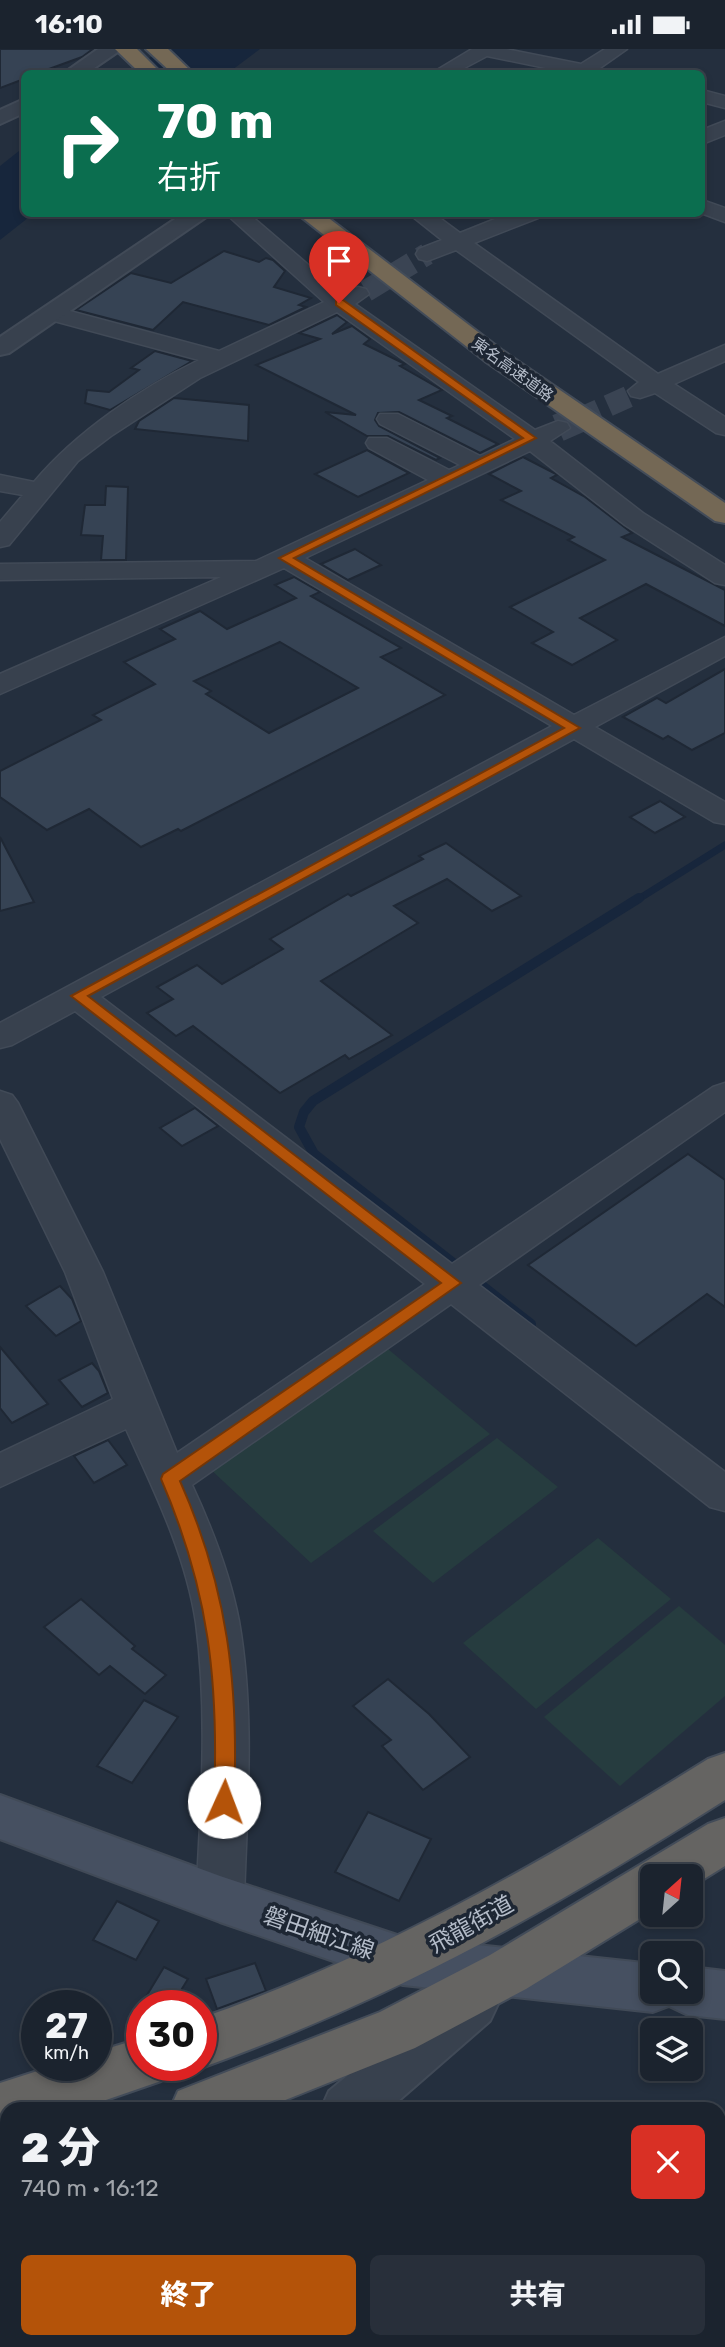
<!DOCTYPE html>
<html lang="ja">
<meta charset="utf-8">
<style>
:root{--surface:#1b232e;--page:#282f3a;--text:#f1f3f6;--muted:#a0a4aa;--line:#39404a;--accent:#b45309}
body{margin:0;font-family:Rubik,"Noto Sans JP",sans-serif;background:var(--page);color:var(--text);height:100vh;display:flex;flex-direction:column;font-size:26px;white-space:nowrap}
*{box-sizing:border-box;margin:0}
p{font-size:23px;color:var(--muted)}
.icon{flex:none;width:38px;height:38px;fill:none;stroke:currentColor;stroke-width:2;stroke-linecap:round;stroke-linejoin:round}
.map{position:relative;flex:1;overflow:hidden}
.panel{position:absolute;left:0px;top:2053px;width:726px;height:247px;display:flex;flex-direction:column;background:var(--surface);border-radius:21px 21px 0 0;box-shadow:0 4px 10px #0003,0 0 0 2px var(--line)}
.panel>*{flex:none}
.hud{position:absolute;left:21px;top:21px;width:684px;height:147px;border-radius:10px;box-shadow:0 4px 10px #0003,0 0 0 2px var(--line);background:#0b6e4f;color:#fff;overflow:hidden}
.needle{width:46px;rotate:27deg}
.buttons{position:absolute;left:640px;top:1815px;display:grid;gap:14px}
.buttons a{display:grid;place-items:center;width:63px;height:63px;border-radius:10px;background:var(--surface);box-shadow:0 4px 10px #0003,0 0 0 2px var(--line);font-size:35px}
.speed{position:absolute;left:21px;top:1941px;display:flex;gap:14px;font-size:35px;font-weight:700;text-align:center}
.speed>*{display:grid;place-content:center;width:91px;height:91px;border-radius:50%;background:var(--surface);box-shadow:0 4px 10px #0003,0 0 0 2px var(--line);line-height:1}
.speed small{font-size:18px;font-weight:400}
.speed .limit{border:10px solid #d22;background:#fff;color:#111}
.pin{position:absolute;display:grid;place-items:center;width:60px;height:60px;color:#fff;margin:-72px -30px;border-radius:50% 50% 50% 0;rotate:-45deg;box-shadow:0 0 7px #0007}
.pin .icon{rotate:45deg}
.me{position:absolute;width:77px;margin:-38px;rotate:2deg;stroke-linejoin:round;filter:drop-shadow(0 0 5px #0008)}
.turn{display:flex;align-items:center;gap:24px;height:147px;padding:0 21px;font-size:32px}
.turn .icon{width:91px;height:91px;stroke-width:2.5}
.turn b{display:block;font-size:49px;line-height:60px}
.round{display:grid;place-items:center;flex:none;width:74px;height:74px;border-radius:10px;background:var(--page)}
.overview{display:flex;align-items:center;justify-content:space-between;height:119px;padding:0 21px}
h1{font-size:42px;font-weight:800;line-height:52px}
.cta{display:flex;gap:14px;margin-top:auto;padding:14px 21px}
.cta a{flex:1;height:80px;border-radius:10px;background:var(--accent);color:#fff;font-size:28px;font-weight:800;line-height:80px;text-align:center}
.cta a+a{background:var(--page);color:var(--text)}
.status{display:flex;justify-content:space-between;align-items:center;height:49px;padding:0 35px;background:var(--surface);direction:ltr}
.status svg{height:19px;fill:currentColor}
.map>svg:first-child{display:block}
</style>
<div class="status"><b>16:10</b><svg viewBox="0 0 49 12"><path d="M0 12V9h3v3zM5 12V6h3v6zM10 12V3h3v9zM15 12V0h3v12zM26 1h20v11H26zM47 4h2v5h-2z"/></svg></div>
<div class="map">
<svg width="725" height="2298" viewBox="0 0 725 2298">
<rect width="100%" height="100%" fill="#242f3e"/>
<g fill="#263c3f">
<polygon points="388,1300 490,1385 311,1514 209,1419"/>
<polygon points="497,1389 558,1438 433,1534 373,1482"/>
<polygon points="598,1489 671,1550 536,1660 463,1594"/>
<polygon points="679,1557 725,1596 725,1647 620,1737 544,1668"/>
</g>
<g fill="#17263c">
<polygon points="164,0 260,0 228,24 124,24"/>
<polygon points="24,98 24,164 33,165 0,191 0,117"/>
</g>
<g fill="none" stroke-linecap="round" stroke-linejoin="round">
<polyline stroke="#17263c" stroke-width="7" points="637,851 725,796"/>
<polyline stroke="#17263c" stroke-width="10" points="531,1275 314,1105 299,1078 304,1063 313,1052 639,849"/>
</g>
<g fill="#364354" stroke="#1f2835" stroke-width="2" fill-rule="evenodd">
<polygon points="0,0 93,0 82,8 38,24 24,24 24,30 0,39"/>
<polygon points="224,202 259,213 266,209 273,211 285,222 274,238 311,249 299,256 306,258 269,276 183,253 153,281 76,261 131,224 171,234"/>
<polygon points="337,266 347,273 332,285 352,277 370,290 364,295 405,315 400,317 442,341 419,351 452,367 447,369 498,395 480,404 399,363 378,364 375,371 379,377 440,409 436,411 388,387 367,387 325,363 356,366 256,316 320,290 299,284"/>
<polygon points="155,302 192,312 110,361 85,354 87,341 109,343 139,321 131,319"/>
<polygon points="174,349 249,356 248,392 135,380 139,372"/>
<polygon points="367,401 409,424 358,448 315,425"/>
<polygon points="523,408 554,424 557,426 551,429 585,448 632,484 622,488 725,541 725,577 646,535 580,569 617,591 572,616 532,594 553,583 510,558 605,511 568,491 574,488 501,451 521,442 489,425"/>
<polygon points="106,437 128,438 126,511 101,511 103,487 81,486 85,456 105,456"/>
<polygon points="355,500 381,516 348,531 321,515"/>
<path d="M294,528l26,15 -9,4 90,52 -20,9 64,38 -264,136 -3,-2 -37,18 -52,-38 -42,21 -47,-33v-26l101,-51 -8,-5 62,-31 -31,-22 51,-23 -15,-10 40,-18 27,18 69,-31 -21,-13zM280,593l78,46 -89,45 -63,-39 5,-3 -17,-10z"/>
<polygon points="725,620 725,684 692,701 668,687 663,690 623,668 657,649 666,654"/>
<polygon points="660,752 685,768 655,784 630,768"/>
<polygon points="0,788 34,853 0,862"/>
<polygon points="446,794 521,847 492,862 447,830 394,857 418,874 321,932 392,986 349,1010 345,1006 280,1044 193,977 176,987 147,964 173,950 157,938 197,916 222,935 283,900 270,890 348,845 351,847 423,810 419,807"/>
<polygon points="195,1059 218,1077 182,1097 160,1079"/>
<polygon points="688,1105 725,1131 725,1258 707,1245 636,1297 528,1216"/>
<polygon points="60,1237 72,1250 81,1272 56,1287 26,1257"/>
<polygon points="0,1298 48,1355 12,1374 0,1359"/>
<polygon points="92,1314 99,1322 108,1344 82,1358 59,1331"/>
<polygon points="108,1391 127,1416 94,1434 74,1407"/>
<polygon points="81,1550 135,1597 132,1600 166,1626 145,1645 110,1617 99,1626 44,1578"/>
<polygon points="388,1630 429,1665 470,1708 423,1741 382,1697 391,1691 353,1657"/>
<polygon points="144,1651 178,1668 132,1734 97,1717"/>
<polygon points="368,1763 431,1790 399,1852 335,1823"/>
<polygon points="117,1852 159,1872 136,1911 93,1891"/>
<polygon points="255,1914 266,1942 217,1960 206,1930"/>
<polygon points="164,1918 188,1930 172,1956 141,1956"/>
</g>
<g fill="none" stroke-linecap="round" stroke-linejoin="round">
<g stroke="#3a4453" stroke-width="22" stroke-dasharray="22 10" stroke-linecap="butt">
<polyline points="366,242 427,205"/>
<polyline points="579,370 630,347"/>
</g>
<polyline stroke="#3a4453" stroke-width="28" stroke-dasharray="28 14" stroke-linecap="butt" points="558,379 583,368"/>
<g stroke="#414a57" stroke-width="3">
<g id="minor">
<polygon points="472,0 506,0 581,15 605,0 627,0 600,19 605,24 570,24 487,7 455,24 432,24"/>
<polygon points="702,41 725,47 725,59 702,53"/>
<polygon points="725,72 725,86 702,95 702,81"/>
<polygon points="702,151 725,159 725,173 701,164"/>
<path d="M225,164h23l93,80 17,-6 8,2 3,5 -14,10 180,126 23,-9 9,2 3,5 -20,13 93,72 82,52v20l-10,-2 -90,-58 -95,-74 -225,107 269,157 151,-78v19l-130,71 130,75v22l-11,-2 -140,-83 -473,258 351,267 261,-177 12,-4v29l-246,173 246,187v39l-15,-4 -259,-203 -259,181c20,43 38,89 47,136 16,92 8,186 5,278l-7,15 -17,7 -17,-7 -7,-15c5,-92 12,-184 0,-276 -10,-68 -42,-132 -70,-194l-126,58v-34l113,-54 -48,-127 -65,-133v-48l12,4 6,8 85,169 74,181 248,-169 -350,-273 -63,34 -12,3v-25l552,-297 -268,-158 -284,126v-20l221,-97 -221,3v-16l256,-3 172,-81 -59,-32 -3,-5 3,-5h18l62,32 11,-5 -80,-41 -3,-5 3,-5h18l82,42 35,-17 -178,-127 -137,66 -89,58 -33,25 -69,84 -9,2v-25l23,-27 -23,-4v-16l34,7c42,-50 107,-94 165,-122l-156,-42 -3,-5 3,-5 8,-2 168,45 105,-49z"/>
<polygon points="408,164 433,164 460,184 510,164 540,164 538,169 474,194 658,325 725,296 725,312 674,335 725,368 725,386 716,384 655,344 640,349 631,347 628,342 639,333 456,201 427,212 419,210 416,205 419,200 442,191"/>
<polygon points="309,2292 366,2292 368,2298 311,2298"/>
</g>
</g>
<g stroke="#414a57" stroke-width="4">
<g id="tertiary">
<polygon points="98,0 122,0 87,24 64,24"/>
<polygon points="24,50 24,64 0,75 0,61"/>
<polygon points="184,164 212,164 9,304 0,306 0,288"/>
<polygon points="472,1930 490,1938 498,1955 490,1972 389,2060 321,2060 329,2042 454,1938"/>
<polygon points="55,2292 114,2292 112,2298 52,2298"/>
</g>
</g>
<g stroke="#414a57" stroke-width="4">
<polygon id="secondary" points="0,1746 220,1827 403,1888 653,1915 653,1942 691,1942 691,1918 725,1922 725,1970 688,1966 669,1957 653,1963 403,1936 220,1873 0,1790"/>
</g>
<g stroke="#434c59" stroke-width="4">
<g id="trunk">
<path d="M725,1704v47c-172,109 -332,199 -524,268l-8,-3h8v-47c181,-63 345,-158 507,-259z"/>
<polygon points="725,1769 725,1817 691,1838 691,1827 653,1827 653,1862 526,1940 415,1999 263,2060 170,2060 178,2042 380,1963 490,1906 708,1775"/>
<polygon points="142,1989 142,2016 167,2016 161,2032 80,2060 7,2060 7,2084 0,2086 0,2034 56,2016 96,2016 96,2003"/>
<polygon points="7,2095 7,2149 0,2151 0,2097"/>
</g>
</g>
<g stroke="#434c59" stroke-width="4">
<g id="motorway">
<polygon points="115,0 137,0 161,24 140,24"/>
<polygon points="146,0 168,0 193,24 172,24"/>
<polygon points="296,164 322,164 503,302 725,454 725,474 715,472 485,312"/>
</g>
</g>
<use href="#minor" fill="#38414e" fill-rule="evenodd"/>
<use href="#tertiary" fill="#38414e" fill-rule="evenodd"/>
<use href="#secondary" fill="#465061" fill-rule="evenodd"/>
<use href="#trunk" fill="#656462" fill-rule="evenodd"/>
<use href="#motorway" fill="#746855" fill-rule="evenodd"/>
</g>
<path fill="#b45309" stroke="#753606" stroke-width="2" d="M336,251h7l193,138 -242,120 286,170 -492,268 373,287 -281,198c48,108 59,204 54,321l-3,6 -7,3 -7,-3 -3,-6c5,-120 -5,-212 -53,-323l2,-5 278,-191 -370,-287 493,-268 -285,-170 244,-120 -187,-133z"/>
<g text-anchor="middle" stroke-width="7" stroke-linejoin="round" paint-order="stroke">
<g font-size="16" fill="#b4bcc9" stroke="#1d2633">
<text transform="translate(513 320) rotate(36)" y="6">東名高速道路</text>
</g>
<g font-size="23" fill="#b4bcc9" stroke="#1d2633">
<text transform="translate(471 1875) rotate(-29)" y="8">飛龍街道</text>
<text transform="translate(319 1884) rotate(19)" y="8">磐田細江線</text>
</g>
</g>
</svg>
<div class="buttons">
<a><svg class="needle" viewBox="-14 -14 28 28"><path d="M0-13l5 13h-10z" fill="#e53935"/><path d="M0 13l5-13h-10z" fill="#a0a4aa"/></svg></a>
<a><svg class="icon" aria-label="search" viewBox="0 0 24 24"><circle cx="10" cy="10" r="6"/><path d="M15 15l6 6"/></svg></a>
<a><svg class="icon" aria-label="layers" viewBox="0 0 24 24"><path d="M12 4l9 5-9 5-9-5zM3 14l9 5 9-5"/></svg></a>
</div>
<div class="speed"><div>27<small>km/h</small></div><div class="limit">30</div></div>
<div class="pin" style="left:339px;top:254px;background:#d93025"><svg class="icon" aria-label="arrive" viewBox="0 0 24 24"><path d="M6 21V4h12l-3 4 3 4H6"/></svg></div>
<svg class="me" style="left:224px;top:1753px" viewBox="-20 -20 40 40"><circle r="19" fill="#fff"/><path d="M0-13L10 11 0 6-10 11z" fill="#b45309"/></svg>
<div class="hud">
<div class="turn"><svg class="icon" aria-label="right" viewBox="0 0 24 24"><path d="M7 20v-9h11M14 6l5 5-5 5"/></svg><div><b>70 m</b>右折</div></div>
</div>
<section class="panel">
<div class="overview"><div><h1>2 分</h1><p>740 m · 16:12</p></div><a class="round" style="background:#d93025;color:#fff"><svg class="icon" aria-label="close" viewBox="0 0 24 24"><path d="M6 6l12 12M18 6L6 18"/></svg></a></div>
<div class="cta"><a>終了</a><a>共有</a></div>
</section>
</div>
